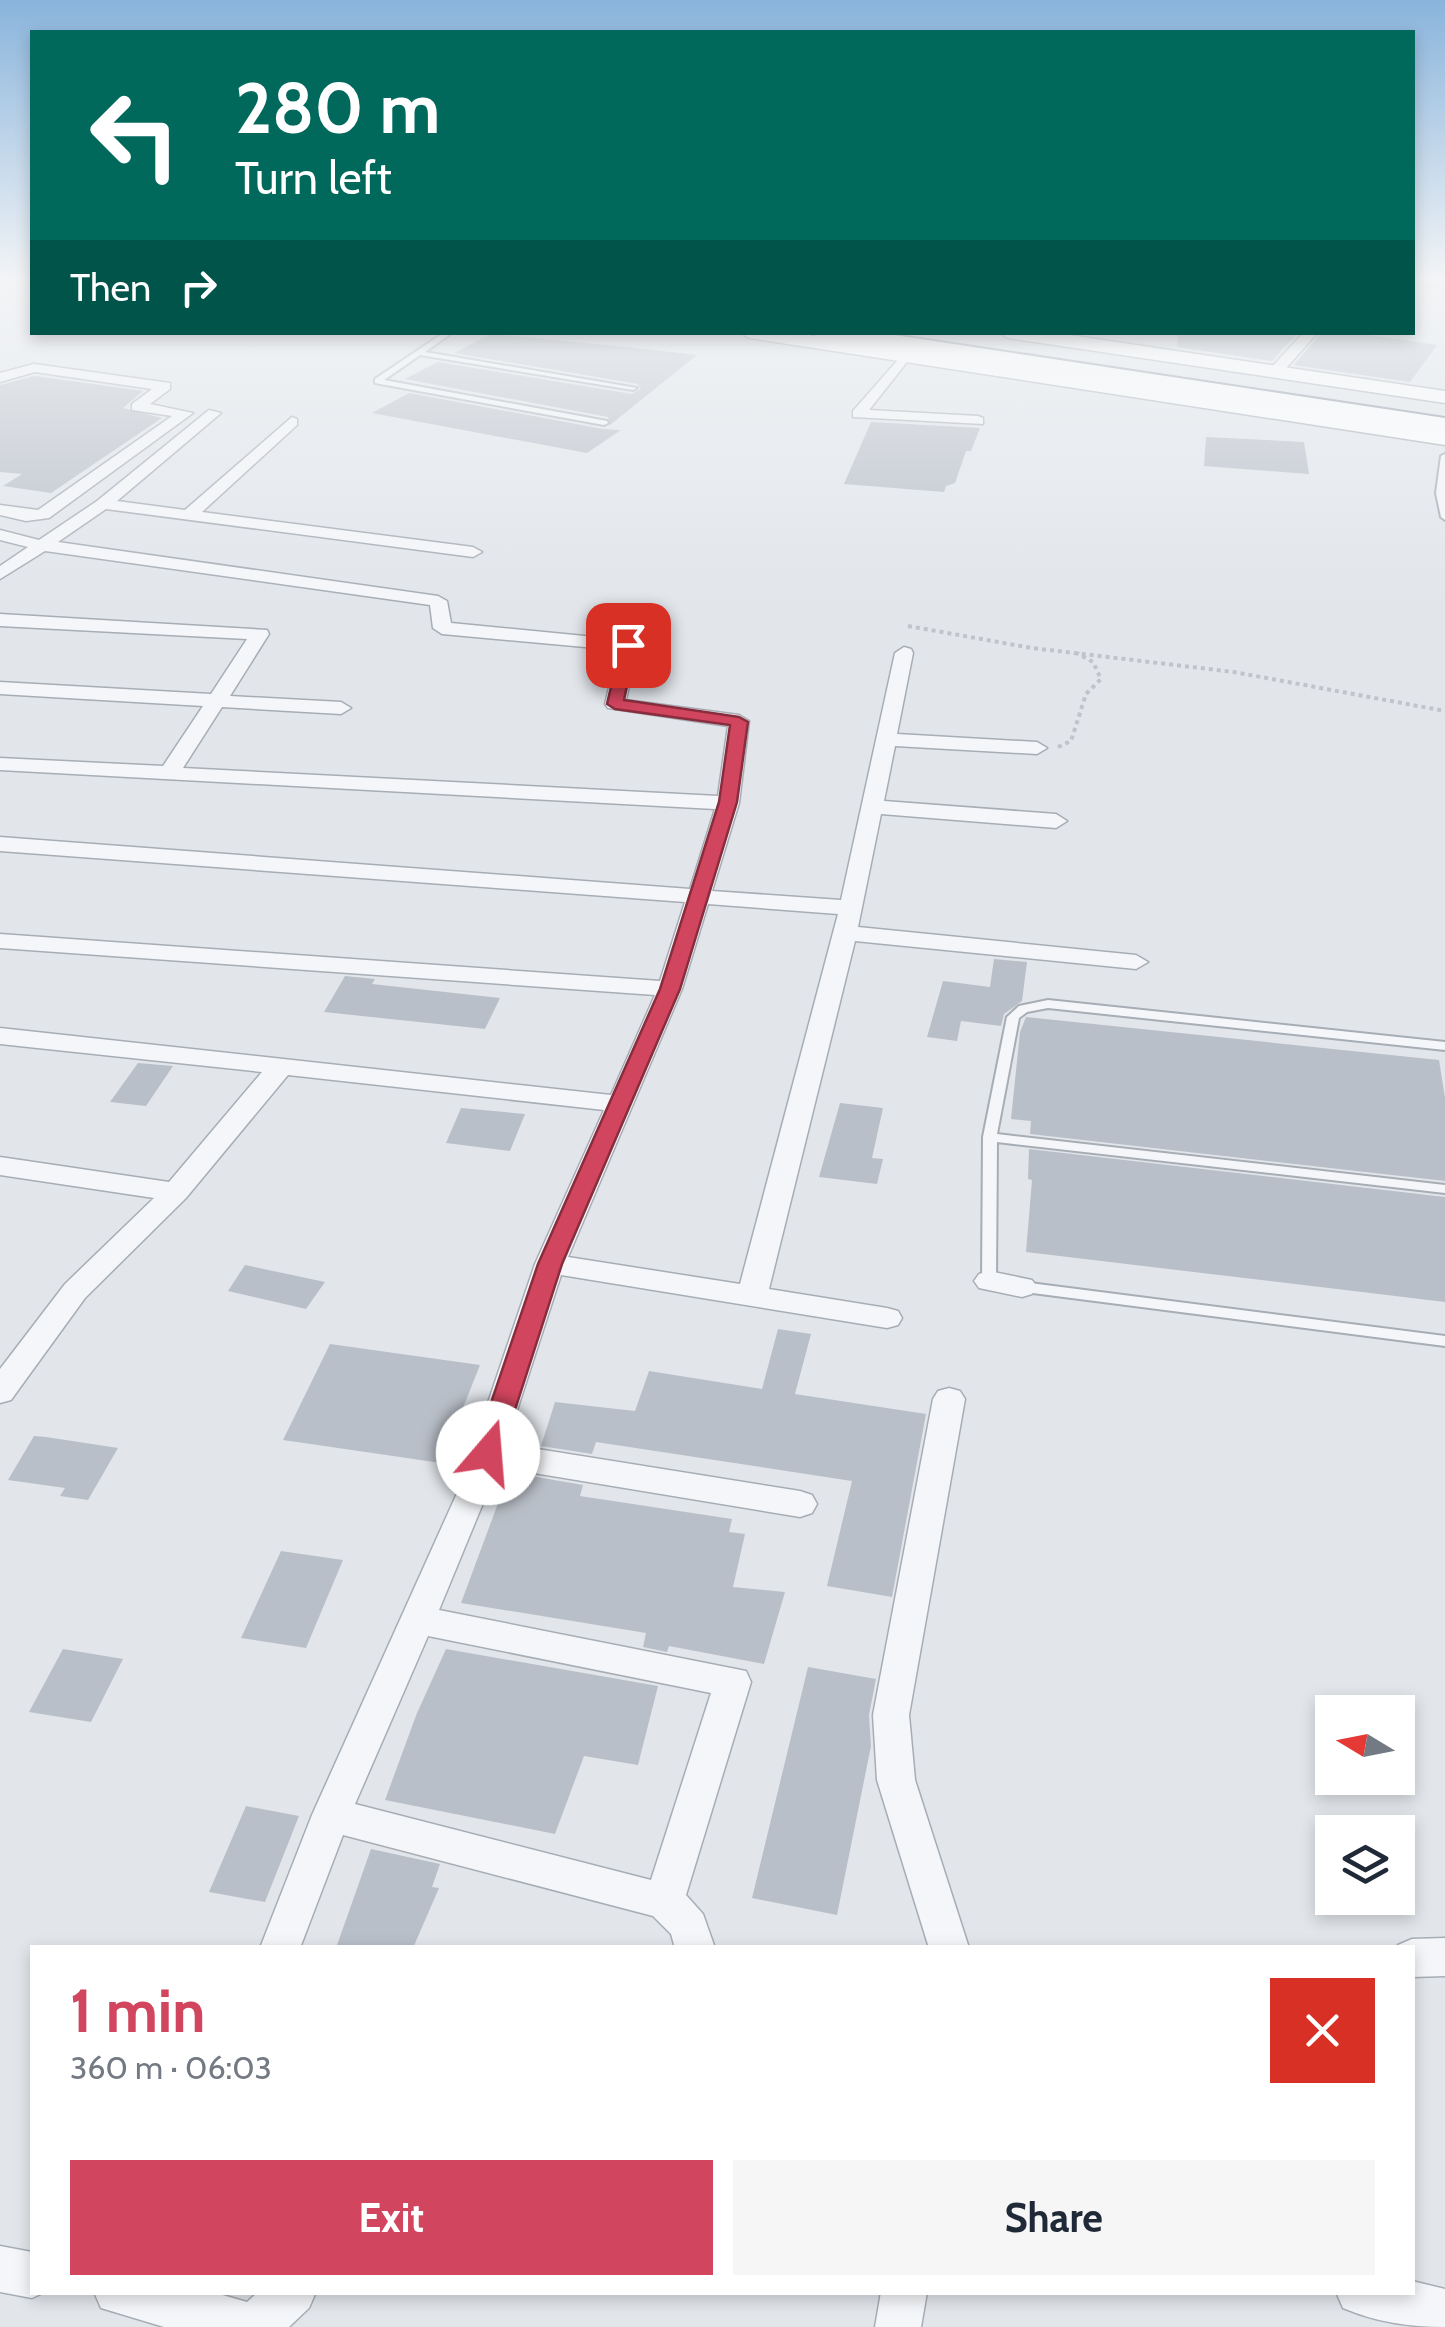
<!DOCTYPE html>
<meta charset="utf-8">
<style>
:root{--surface:#fff;--page:#f6f6f7;--text:#1f2937;--muted:#747a83;--accent:#d2455e}
body{margin:0;font-family:Cabin,sans-serif;background:var(--page);color:var(--text);height:100vh;display:flex;flex-direction:column;font-size:38px;white-space:nowrap}
*{box-sizing:border-box;margin:0}
p{font-size:32px;color:var(--muted)}
.icon{flex:none;width:55px;height:55px;fill:none;stroke:currentColor;stroke-width:2;stroke-linecap:round;stroke-linejoin:round}
.map{position:relative;flex:1;overflow:hidden}
.side{position:absolute;left:30px;top:1945px;width:1385px;height:350px;display:flex;flex-direction:column;background:var(--surface);border-radius:0px;box-shadow:0 5px 15px #0003}
.side>*{flex:none}
.top-card{position:absolute;left:30px;top:30px;width:1385px;height:305px;border-radius:0px;box-shadow:0 5px 15px #0003;background:#00695c;color:#fff;overflow:hidden}
.needle{width:65px;rotate:280deg}
.tools{position:absolute;left:1315px;top:1695px;display:grid;gap:20px}
.tools a{display:grid;place-items:center;width:100px;height:100px;border-radius:0px;background:var(--surface);box-shadow:0 5px 15px #0003;font-size:50px}
.pin{position:absolute;display:grid;place-items:center;width:85px;height:85px;color:#fff;margin:-42px;border-radius:20px;box-shadow:0 5px 15px #0006}
.me{position:absolute;width:110px;margin:-55px;rotate:18deg;stroke-linejoin:round;filter:drop-shadow(0 0 8px #0008)}
.turn{display:flex;align-items:center;gap:35px;height:210px;padding:0 40px;font-size:45px}
.turn .icon{width:130px;height:130px;stroke-width:2.5}
.turn b{display:block;font-size:70px;line-height:85px}
.then{display:flex;align-items:center;height:95px;padding:0 40px;background:#0003;gap:20px;font-size:38px}
.round{display:grid;place-items:center;flex:none;width:105px;height:105px;border-radius:0px;background:var(--page)}
.headline{display:flex;align-items:center;justify-content:space-between;height:170px;padding:0 40px}
h1{font-size:60px;font-weight:700;line-height:75px;color:var(--accent)}
.cta{display:flex;gap:20px;margin-top:auto;padding:20px 40px}
.cta a{flex:1;height:115px;border-radius:0px;background:var(--accent);color:#fff;font-size:40px;font-weight:700;line-height:115px;text-align:center}
.cta a+a{background:var(--page);color:var(--text)}
.map>svg:first-child{display:block}
</style>
<div class="map">
<svg width="1445" height="2327" viewBox="0 0 1445 2327">
<rect width="100%" height="100%" fill="#e2e6eb"/>
<g fill="#b9bfc8">
<polygon points="1178,332 1298,332 1272,361 1177,347"/>
<polygon points="1322,332 1348,332 1437,345 1410,382 1294,365"/>
<polygon points="491,334 617,346 697,355 610,425 608,417 405,379 438,362 632,394 641,389 638,384 454,353"/>
<polygon points="35,376 143,391 123,408 162,418 51,493 3,486 22,474 0,472 0,385"/>
<polygon points="409,393 603,429 621,430 587,453 372,413"/>
<polygon points="871,422 980,428 971,451 966,451 955,483 946,486 944,492 844,484"/>
<polygon points="1206,437 1304,442 1309,474 1204,466"/>
<polygon points="994,959 1027,962 1022,1001 1004,1014 1001,1026 961,1021 957,1041 927,1037 943,981 990,987"/>
<polygon points="345,976 375,979 372,984 500,998 485,1029 324,1012"/>
<polygon points="1026,1017 1439,1060 1445,1098 1445,1181 1030,1134 1031,1121 1011,1119 1020,1032"/>
<polygon points="138,1063 173,1066 146,1106 110,1102"/>
<polygon points="840,1103 883,1108 872,1158 883,1159 877,1184 819,1177"/>
<polygon points="461,1108 525,1114 510,1151 446,1143"/>
<polygon points="1029,1149 1445,1197 1445,1302 1026,1252 1032,1180 1028,1179"/>
<polygon points="245,1265 325,1282 306,1309 228,1291"/>
<polygon points="778,1329 811,1334 795,1394 926,1414 892,1597 827,1586 852,1481 596,1442 592,1454 541,1446 555,1402 635,1411 649,1371 762,1389"/>
<polygon points="330,1344 480,1365 441,1463 283,1440"/>
<polygon points="34,1436 46,1437 118,1448 88,1500 60,1496 65,1488 8,1480"/>
<polygon points="531,1476 583,1485 580,1496 732,1519 729,1532 745,1534 733,1587 785,1592 764,1664 669,1646 667,1652 643,1647 646,1633 461,1603 507,1479 529,1482"/>
<polygon points="281,1551 343,1560 306,1648 241,1638"/>
<polygon points="63,1649 123,1659 91,1722 29,1712"/>
<polygon points="446,1649 658,1686 638,1765 584,1756 555,1834 385,1800 417,1713"/>
<polygon points="808,1667 876,1679 869,1715 871,1746 837,1915 752,1898"/>
<polygon points="246,1806 299,1816 265,1902 209,1892"/>
<polygon points="371,1849 440,1864 432,1887 439,1888 413,1948 336,1948"/>
</g>
<g fill="none" stroke-linecap="round" stroke-linejoin="round">
<g stroke="#a7adb5" stroke-width="4">
<g id="lane">
<polygon points="445,332 453,332 425,352 637,388 633,390 420,355 384,380 607,421 608,423 604,425 375,383 375,379"/>
<polygon points="1445,454 1445,520 1441,517 1436,493 1441,456"/>
<polygon points="1048,1000 1445,1042 1445,1050 1048,1008 1027,1012 1019,1018 997,1134 1445,1185 1445,1193 997,1142 996,1281 994,1285 984,1285 982,1281 983,1137 1007,1017 1019,1006"/>
<polygon points="1022,1282 1445,1336 1445,1346 1017,1291 1015,1287 1017,1283"/>
</g>
</g>
<g stroke="#a7adb5" stroke-width="3">
<g id="street">
<polygon points="1412,277 1445,279 1445,287 1412,283"/>
<polygon points="1304,332 1318,332 1280,375 1270,375 1270,369"/>
<polygon points="904,353 911,357 869,410 978,416 983,418 983,424 853,417 853,411"/>
<polygon points="34,364 170,383 170,389 150,404 193,413 49,518 26,521 0,515 0,505 38,510 172,416 132,410 132,404 152,389 35,372 0,382 0,373"/>
<path d="M209,410l12,3 -104,88 68,9 107,-93 5,2v6l-95,87 271,35 9,5 -9,5 -367,-48 -48,33 380,54 9,5 4,22 185,18 2,4 -12,55 113,15 10,6 -10,82 -27,88 129,9 54,-247 9,-6 7,2 2,4 -16,81 140,8 10,6 -10,6 -142,-8 -11,55 172,13 11,7 -11,7 -175,-14 -23,113 278,28 12,7 -12,7 -281,-28 -86,348 118,19 11,3 4,7 -4,7 -11,3 -326,-53 -55,169 294,47 12,4 5,9 -5,9 -12,4 -302,-50 -59,143 307,61 5,11 -65,213 17,19 12,34h-40l-4,-14 -18,-18 -310,-81 -43,113h-40l52,-133 146,-324 77,-227 69,-154 -316,-35 -102,123 -101,100 -74,102 -11,3v-34l65,-85 89,-86 -154,-23v-18l169,25 93,-110 -262,-28v-16l611,67 44,-100 -655,-47v-14l660,47 25,-79 -685,-51v-14l690,52 25,-80 -715,-39v-12l163,8 40,-60 -203,-12v-12l211,12 36,-55 -247,-13v-12l267,16 2,4 -39,62 111,6 10,6 -10,6 -119,-7 -39,61 535,28 10,-70 -120,-18 -3,-4 13,-54 -176,-16 -9,-6 -3,-23 -385,-54 -45,28v-13l28,-19 -28,-7v-10l39,10 58,-39zM708,904l130,10 -98,370 -172,-27 114,-268zM428,1636l283,57 -60,187 -296,-76z"/>
<polygon points="989,1271 1032,1280 1037,1287 1032,1294 1022,1297 979,1288 974,1281 979,1274"/>
<polygon points="949,1388 960,1391 965,1399 909,1715 915,1780 969,1948 929,1948 877,1780 873,1715 933,1399 938,1391"/>
<polygon points="1445,1938 1445,1976 1412,1977 1412,1948 1396,1948 1398,1945 1412,1939"/>
<polygon points="0,2246 32,2252 32,2292 45,2292 32,2298 0,2292"/>
<path d="M1412,2281l33,8v38c-36,0 -69,-5 -102,-19l-7,-16h76z"/>
<polygon points="94,2292 212,2292 247,2302 258,2292 316,2292 309,2308 289,2327 164,2327 101,2308"/>
<polygon points="881,2292 927,2292 921,2327 875,2327"/>
</g>
</g>
<g stroke="#a7adb5" stroke-width="3">
<g id="secondary">
<polygon points="740,332 789,332 1445,433 1445,445 749,338"/>
<polygon points="999,332 1049,332 1445,391 1445,403 1008,338"/>
</g>
</g>
<g stroke="#8993a2" stroke-width="4">
<polygon id="highway" points="809,332 874,332 1445,418 1445,434 821,339"/>
</g>
<g stroke="#c0c3ca" stroke-width="4" stroke-dasharray="4 4" stroke-linecap="butt">
<polyline points="908,626 1032,648 1234,672 1445,711"/>
<polyline points="1058,747 1071,741 1086,694 1101,679 1093,662 1077,653"/>
</g>
<use href="#lane" fill="#f5f6f9" fill-rule="evenodd"/>
<use href="#street" fill="#f5f6f9" fill-rule="evenodd"/>
<use href="#secondary" fill="#fff" fill-rule="evenodd"/>
<use href="#highway" fill="#fff" fill-rule="evenodd"/>
</g>
<linearGradient id="sky" x2="0" y2="1"><stop stop-color="#89b4dc"/><stop offset="0.46" stop-color="#f2f4f6"/><stop offset="1" stop-color="#f2f4f6" stop-opacity="0"/></linearGradient>
<rect width="1445" height="603" fill="url(#sky)"/>
<polygon fill="#d2455e" stroke="#882d3d" stroke-width="2.5" points="628,640 636,645 624,700 739,717 748,722 737,802 680,989 562,1264 501,1453 497,1460 478,1460 474,1453 538,1264 660,989 719,802 730,725 615,709 607,704 621,645"/>
</svg>
<div class="tools">
<a><svg class="needle" viewBox="-14 -14 28 28"><path d="M0-13l5 13h-10z" fill="#e53935"/><path d="M0 13l5-13h-10z" fill="#747a83"/></svg></a>
<a><svg class="icon" aria-label="layers" viewBox="0 0 24 24"><path d="M12 4l9 5-9 5-9-5zM3 14l9 5 9-5"/></svg></a>
</div>
<div class="pin" style="left:628px;top:645px;background:#d93025"><svg class="icon" aria-label="arrive" viewBox="0 0 24 24"><path d="M6 21V4h12l-3 4 3 4H6"/></svg></div>
<svg class="me" style="left:488px;top:1453px" viewBox="-20 -20 40 40"><circle r="19" fill="#fff"/><path d="M0-13L10 11 0 6-10 11z" fill="#d2455e"/></svg>
<div class="top-card">
<div class="turn"><svg class="icon" aria-label="left" viewBox="0 0 24 24"><path d="M17 20v-9H6M10 6l-5 5 5 5"/></svg><div><b>280 m</b>Turn left</div></div>
<div class="then">Then<svg class="icon" aria-label="right" viewBox="0 0 24 24"><path d="M7 20v-9h11M14 6l5 5-5 5"/></svg></div>
</div>
<section class="side">
<div class="headline"><div><h1>1 min</h1><p>360 m · 06:03</p></div><a class="round" style="background:#d93025;color:#fff"><svg class="icon" aria-label="close" viewBox="0 0 24 24"><path d="M6 6l12 12M18 6L6 18"/></svg></a></div>
<div class="cta"><a>Exit</a><a>Share</a></div>
</section>
</div>
